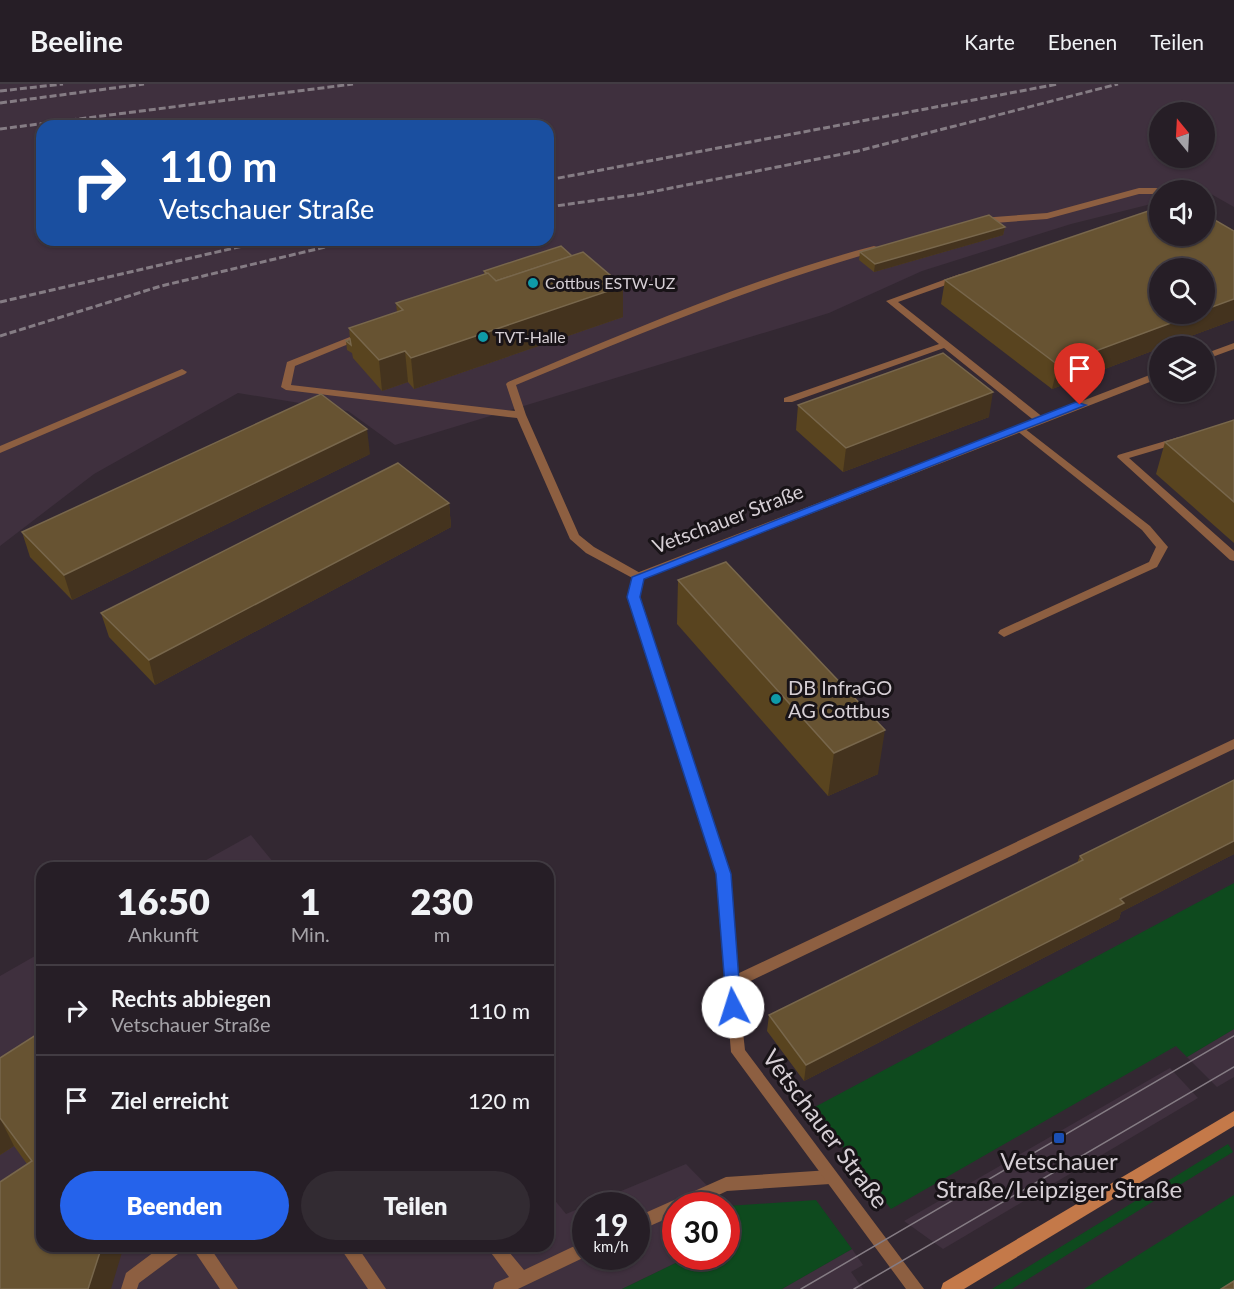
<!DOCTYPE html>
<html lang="de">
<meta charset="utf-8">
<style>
:root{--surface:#261e26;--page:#322b32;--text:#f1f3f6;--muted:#a4a2a7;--line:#423c43;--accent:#2563eb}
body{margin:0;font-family:Lato,sans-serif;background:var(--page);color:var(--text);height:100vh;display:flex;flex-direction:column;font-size:22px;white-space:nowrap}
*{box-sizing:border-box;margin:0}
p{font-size:20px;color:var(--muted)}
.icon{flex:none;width:33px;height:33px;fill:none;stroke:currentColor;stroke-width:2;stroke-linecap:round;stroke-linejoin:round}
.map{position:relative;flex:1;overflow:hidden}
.panel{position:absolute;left:36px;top:778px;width:518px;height:390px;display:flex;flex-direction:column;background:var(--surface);border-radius:18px;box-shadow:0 2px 4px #0004,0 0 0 2px var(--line)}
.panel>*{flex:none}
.top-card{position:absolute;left:36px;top:36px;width:518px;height:126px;border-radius:18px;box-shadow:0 2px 4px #0004,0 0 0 2px var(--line);background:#1a4fa0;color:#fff;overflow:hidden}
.needle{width:39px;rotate:342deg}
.tools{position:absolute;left:1149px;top:18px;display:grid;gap:12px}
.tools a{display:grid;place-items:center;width:66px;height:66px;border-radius:50%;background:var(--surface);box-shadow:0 2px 4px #0004,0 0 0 2px var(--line);font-size:30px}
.speed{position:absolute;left:572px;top:1108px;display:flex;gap:12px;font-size:30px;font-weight:700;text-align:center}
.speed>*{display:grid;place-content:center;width:78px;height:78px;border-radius:50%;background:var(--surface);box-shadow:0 2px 4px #0004,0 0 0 2px var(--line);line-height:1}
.speed small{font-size:15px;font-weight:400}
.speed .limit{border:9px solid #d22;background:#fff;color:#111}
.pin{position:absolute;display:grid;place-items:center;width:51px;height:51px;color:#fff;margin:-62px -26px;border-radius:50% 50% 50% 0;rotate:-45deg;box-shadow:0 0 6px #0007}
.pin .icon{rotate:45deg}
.me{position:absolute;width:66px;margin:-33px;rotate:355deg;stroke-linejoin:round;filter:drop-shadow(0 0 4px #0008)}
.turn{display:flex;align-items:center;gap:21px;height:126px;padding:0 24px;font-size:27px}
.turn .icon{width:78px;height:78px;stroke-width:2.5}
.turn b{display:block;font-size:42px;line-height:51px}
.eta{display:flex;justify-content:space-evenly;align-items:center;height:102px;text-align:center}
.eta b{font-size:36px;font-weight:800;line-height:42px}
.button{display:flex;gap:12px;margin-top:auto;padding:12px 24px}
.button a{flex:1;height:69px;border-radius:36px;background:var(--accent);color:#fff;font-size:24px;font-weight:800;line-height:69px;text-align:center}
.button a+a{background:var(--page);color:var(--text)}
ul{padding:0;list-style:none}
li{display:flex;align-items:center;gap:18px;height:90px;padding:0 24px;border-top:2px solid var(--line)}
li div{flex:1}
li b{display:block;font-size:22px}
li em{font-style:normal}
header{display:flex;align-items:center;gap:36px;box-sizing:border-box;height:84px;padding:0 30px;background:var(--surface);border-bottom:2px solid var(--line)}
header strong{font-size:28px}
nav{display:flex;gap:33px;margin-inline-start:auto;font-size:21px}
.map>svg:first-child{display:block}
</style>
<header>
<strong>Beeline</strong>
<nav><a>Karte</a><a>Ebenen</a><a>Teilen</a></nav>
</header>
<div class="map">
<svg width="1234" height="1205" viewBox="0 0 1234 1205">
<rect width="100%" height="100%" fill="#332832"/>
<g fill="#3f303e" fill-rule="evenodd">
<path d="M0,0h1234v123l-30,-17h-44l-1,12 -88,22 -149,47 -93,42 -434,132 -47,-34 -110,-18 -144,81 -94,72zM1160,28h44v46h-44zM42,42h506v114h-506z"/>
<polygon points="251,751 278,784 192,784"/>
<path d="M42,868v294h506v-54l18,22 120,-50 41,42 15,25 -16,7v-32h-51v51h13l-66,32h-622v-313zM585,1122h51v51h-51z"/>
<polygon points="1234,945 1234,993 1217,1003 1187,973"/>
<polygon points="1170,984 1198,1014 943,1165 904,1137"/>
<polygon points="852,1165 863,1181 851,1188 863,1205 782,1205"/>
</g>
<g fill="#0e4a1e">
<polygon points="1234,799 1234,945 1187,973 1176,962 891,1125 813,1024"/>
<polygon points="1228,1060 1233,1068 1012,1205 992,1205"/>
<polygon points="1234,1111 1234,1205 1084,1205"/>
<polygon points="816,1116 852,1165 782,1205 622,1205 688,1173 726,1173 726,1154 742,1146 727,1122"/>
</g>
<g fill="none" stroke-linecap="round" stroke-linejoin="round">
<g fill="#8d5f41" fill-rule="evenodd">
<polygon points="1139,104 1160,104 1164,106 1160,106 1160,110 1139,110 1047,135 981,140 977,137 981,134 1047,129"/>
<polygon points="1204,131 1234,147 1234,154 1204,137"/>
<path d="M874,162l3,1v4c-124,35 -242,85 -361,134l10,30 53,120 15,12 48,27 2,3 -6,4 -52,-28 -16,-14 -53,-121 -231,-28 -5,-3 6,-25 78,-31 5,3 -2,2 -73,30 -4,19 224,26 -9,-27 2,-2c120,-50 240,-103 366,-136z"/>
<polygon points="960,190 963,191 963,195 898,218 1044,334 1044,338 1036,338 944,264 792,318 784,318 784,314 939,260 886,217"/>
<polygon points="182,285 187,288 185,290 0,369 0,362"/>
<polygon points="1020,341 1150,442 1168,463 1157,483 1004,553 998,549 1000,546 1149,478 1156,463 1142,446 1016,346 1015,344"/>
<polygon points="1179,353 1183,354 1184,356 1183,358 1129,374 1234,467 1234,477 1230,476 1117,373 1118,371"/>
<polygon points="830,1086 835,1088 838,1093 835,1098 830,1100 727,1107 695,1122 675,1122 675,1131 636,1148 636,1133 726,1093"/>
<polygon points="585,1157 585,1173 518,1205 493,1205 495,1199 509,1193 486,1162 504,1162 524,1186"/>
<polygon points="162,1162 184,1162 182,1167 139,1199 137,1205 121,1205 126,1189"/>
<polygon points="191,1162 209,1162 238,1205 220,1205"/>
<polygon points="339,1162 357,1162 386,1205 368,1205"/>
</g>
<g fill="#8d5f41" fill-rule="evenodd">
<polygon points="1234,259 1234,265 1204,276 1204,270"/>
<polygon points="1160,287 1160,294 643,495 640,513 730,790 737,890 1234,655 1234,665 738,903 745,966 924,1205 906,1205 731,968 716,790 628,513 632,493 634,490"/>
</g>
<polygon fill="#c47949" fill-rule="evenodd" points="1234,1027 1234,1042 964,1205 941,1205 943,1199"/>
<g stroke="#857c84" stroke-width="1.5">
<polyline points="801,1205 1234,952"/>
<polyline points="854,1205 1234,983"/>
</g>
<g stroke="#857c84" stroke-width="3" stroke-dasharray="7 3" stroke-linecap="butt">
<polyline points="0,7 63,0"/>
<polyline points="0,19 144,0"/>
<polyline points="0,45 353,0"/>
<polyline points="548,96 1058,0"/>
<polyline points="548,123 641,110 858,67 1118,0"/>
<polyline points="0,218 269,156"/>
<polyline points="0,252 161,202 355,156"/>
</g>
</g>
<g fill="#59441f">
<polygon points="1005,143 1003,151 874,188 859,176 860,168"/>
<polygon points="484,187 623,233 414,305 408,298 382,307 353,274 352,269 347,266 346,257 350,255 349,244 397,228 396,219 484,190"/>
<polygon points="945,196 1234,236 1164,262 1160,262 1160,264 1052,305 941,220"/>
<polygon points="798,321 989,333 843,388 796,346"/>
<polygon points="1234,336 1234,459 1156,390 1165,358"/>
<polygon points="370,370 72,516 30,473 22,448"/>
<polygon points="449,419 451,443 155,601 109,553 101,529"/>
<polygon points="678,496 878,690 828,712 677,540"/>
<polygon points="1234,696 1234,770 1121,828 1119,835 804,997 767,947 769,931 1077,779 1080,772"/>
<polygon points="0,974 123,1165 27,1080 14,1062 0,1071"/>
</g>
<g fill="#44331e">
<polygon points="1005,143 1003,151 874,188 875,180"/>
<polygon points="623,202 623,233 414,305 411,274"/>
<polygon points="1234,215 1234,236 1164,262 1160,262 1160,264 1052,305 1058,281 1195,230 1204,230 1204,226"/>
<polygon points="405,267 408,298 382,307 379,276"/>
<polygon points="993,308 989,333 843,388 846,364"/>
<polygon points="367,345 370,370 72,516 64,491"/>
<polygon points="449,419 451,443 155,601 149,576"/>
<polygon points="885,646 878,690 828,712 834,669"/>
<polygon points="1234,757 1234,770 1121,828 1119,835 804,997 806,981 1120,815"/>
<polygon points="0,1034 14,1062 0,1071"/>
<polygon points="102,1162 127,1162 123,1165 111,1205 88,1205"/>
</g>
<g fill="#675332" stroke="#78674c" stroke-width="1.5">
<polygon points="1160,123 1160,152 1204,152 1204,139 1215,136 1234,147 1234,215 1204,226 1204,184 1160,184 1160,230 1195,230 1058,281 945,196"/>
<polygon points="989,131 1005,143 875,180 860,168"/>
<polygon points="561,162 572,172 496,197 484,187"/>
<polygon points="583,168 623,202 411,274 405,267 379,276 349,244 403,226 396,219 488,189 496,197"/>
<polygon points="350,255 351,261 346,257"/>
<polygon points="943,269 993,308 846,364 798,321"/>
<polygon points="321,310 367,345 64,491 22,448"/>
<polygon points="1234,336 1234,418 1165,358"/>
<polygon points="398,379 449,419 149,576 101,529"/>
<polygon points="726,478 885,646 834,669 678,496"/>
<polygon points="1234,696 1234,757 1120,815 1124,819 806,981 769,931 1083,776 1080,772"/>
<polygon points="42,947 42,1162 102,1162 88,1205 0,1205 0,1098 32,1077 0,1034 0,974"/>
<polygon points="1234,1197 1234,1205 1221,1205"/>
</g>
<polygon fill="#2563eb" stroke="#184099" stroke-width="1.5" points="1076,318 1086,321 644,495 640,513 731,790 741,923 739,927 727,927 716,790 627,513 632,493"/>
<g fill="#0f9aa8" stroke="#181317" stroke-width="2">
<circle cx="533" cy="199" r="6"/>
<circle cx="483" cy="253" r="6"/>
<circle cx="776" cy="615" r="6"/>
</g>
<rect fill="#1a4fb4" stroke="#181317" stroke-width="2" x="1053" y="1048" width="12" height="12" rx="3"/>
<g text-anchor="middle" stroke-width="6" stroke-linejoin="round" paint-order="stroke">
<g font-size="16" fill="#d6cfd5" stroke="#181317" text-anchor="start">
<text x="545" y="205">Cottbus ESTW-UZ</text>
<text x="495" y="259">TVT-Halle</text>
</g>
<g font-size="20" fill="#d6cfd5" stroke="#181317">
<text transform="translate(728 435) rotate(-21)" y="7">Vetschauer Straße</text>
</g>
<g font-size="20" fill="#d6cfd5" stroke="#181317" text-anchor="start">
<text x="788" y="611">DB InfraGO<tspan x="788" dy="23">AG Cottbus</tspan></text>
</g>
<g font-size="24" fill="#d6cfd5" stroke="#181317">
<text transform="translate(825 1045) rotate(53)" y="8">Vetschauer Straße</text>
</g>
<g font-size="24" fill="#d6cfd5" stroke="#181317">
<text x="1059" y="1086">Vetschauer<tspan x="1059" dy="28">Straße/Leipziger Straße</tspan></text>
</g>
</g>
</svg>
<div class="tools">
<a><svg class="needle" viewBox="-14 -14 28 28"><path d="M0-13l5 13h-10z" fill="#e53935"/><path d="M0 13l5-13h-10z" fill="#a4a2a7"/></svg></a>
<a><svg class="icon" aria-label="sound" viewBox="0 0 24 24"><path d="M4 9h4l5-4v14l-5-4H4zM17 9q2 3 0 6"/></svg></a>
<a><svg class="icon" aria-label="search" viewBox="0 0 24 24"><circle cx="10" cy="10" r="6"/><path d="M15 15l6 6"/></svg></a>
<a><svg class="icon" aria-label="layers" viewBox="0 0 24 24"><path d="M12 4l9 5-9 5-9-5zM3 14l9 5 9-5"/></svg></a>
</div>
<div class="speed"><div>19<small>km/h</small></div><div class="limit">30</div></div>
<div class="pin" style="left:1080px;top:321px;background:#d93025"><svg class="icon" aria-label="arrive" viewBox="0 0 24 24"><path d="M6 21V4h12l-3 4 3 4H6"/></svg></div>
<svg class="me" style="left:733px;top:923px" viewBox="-20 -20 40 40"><circle r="19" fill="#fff"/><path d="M0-13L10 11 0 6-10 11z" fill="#2563eb"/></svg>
<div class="top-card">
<div class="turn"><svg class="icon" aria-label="right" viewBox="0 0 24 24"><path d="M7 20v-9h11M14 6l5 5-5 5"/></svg><div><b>110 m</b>Vetschauer Straße</div></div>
</div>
<section class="panel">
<div class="eta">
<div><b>16:50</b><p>Ankunft</p></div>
<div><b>1</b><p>Min.</p></div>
<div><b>230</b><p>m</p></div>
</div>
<ul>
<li><svg class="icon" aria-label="right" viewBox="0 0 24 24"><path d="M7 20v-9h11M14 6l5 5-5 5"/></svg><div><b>Rechts abbiegen</b><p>Vetschauer Straße</p></div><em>110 m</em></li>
<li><svg class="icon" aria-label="arrive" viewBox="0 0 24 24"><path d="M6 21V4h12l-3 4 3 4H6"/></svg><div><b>Ziel erreicht</b></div><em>120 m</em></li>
</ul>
<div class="button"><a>Beenden</a><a>Teilen</a></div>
</section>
</div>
